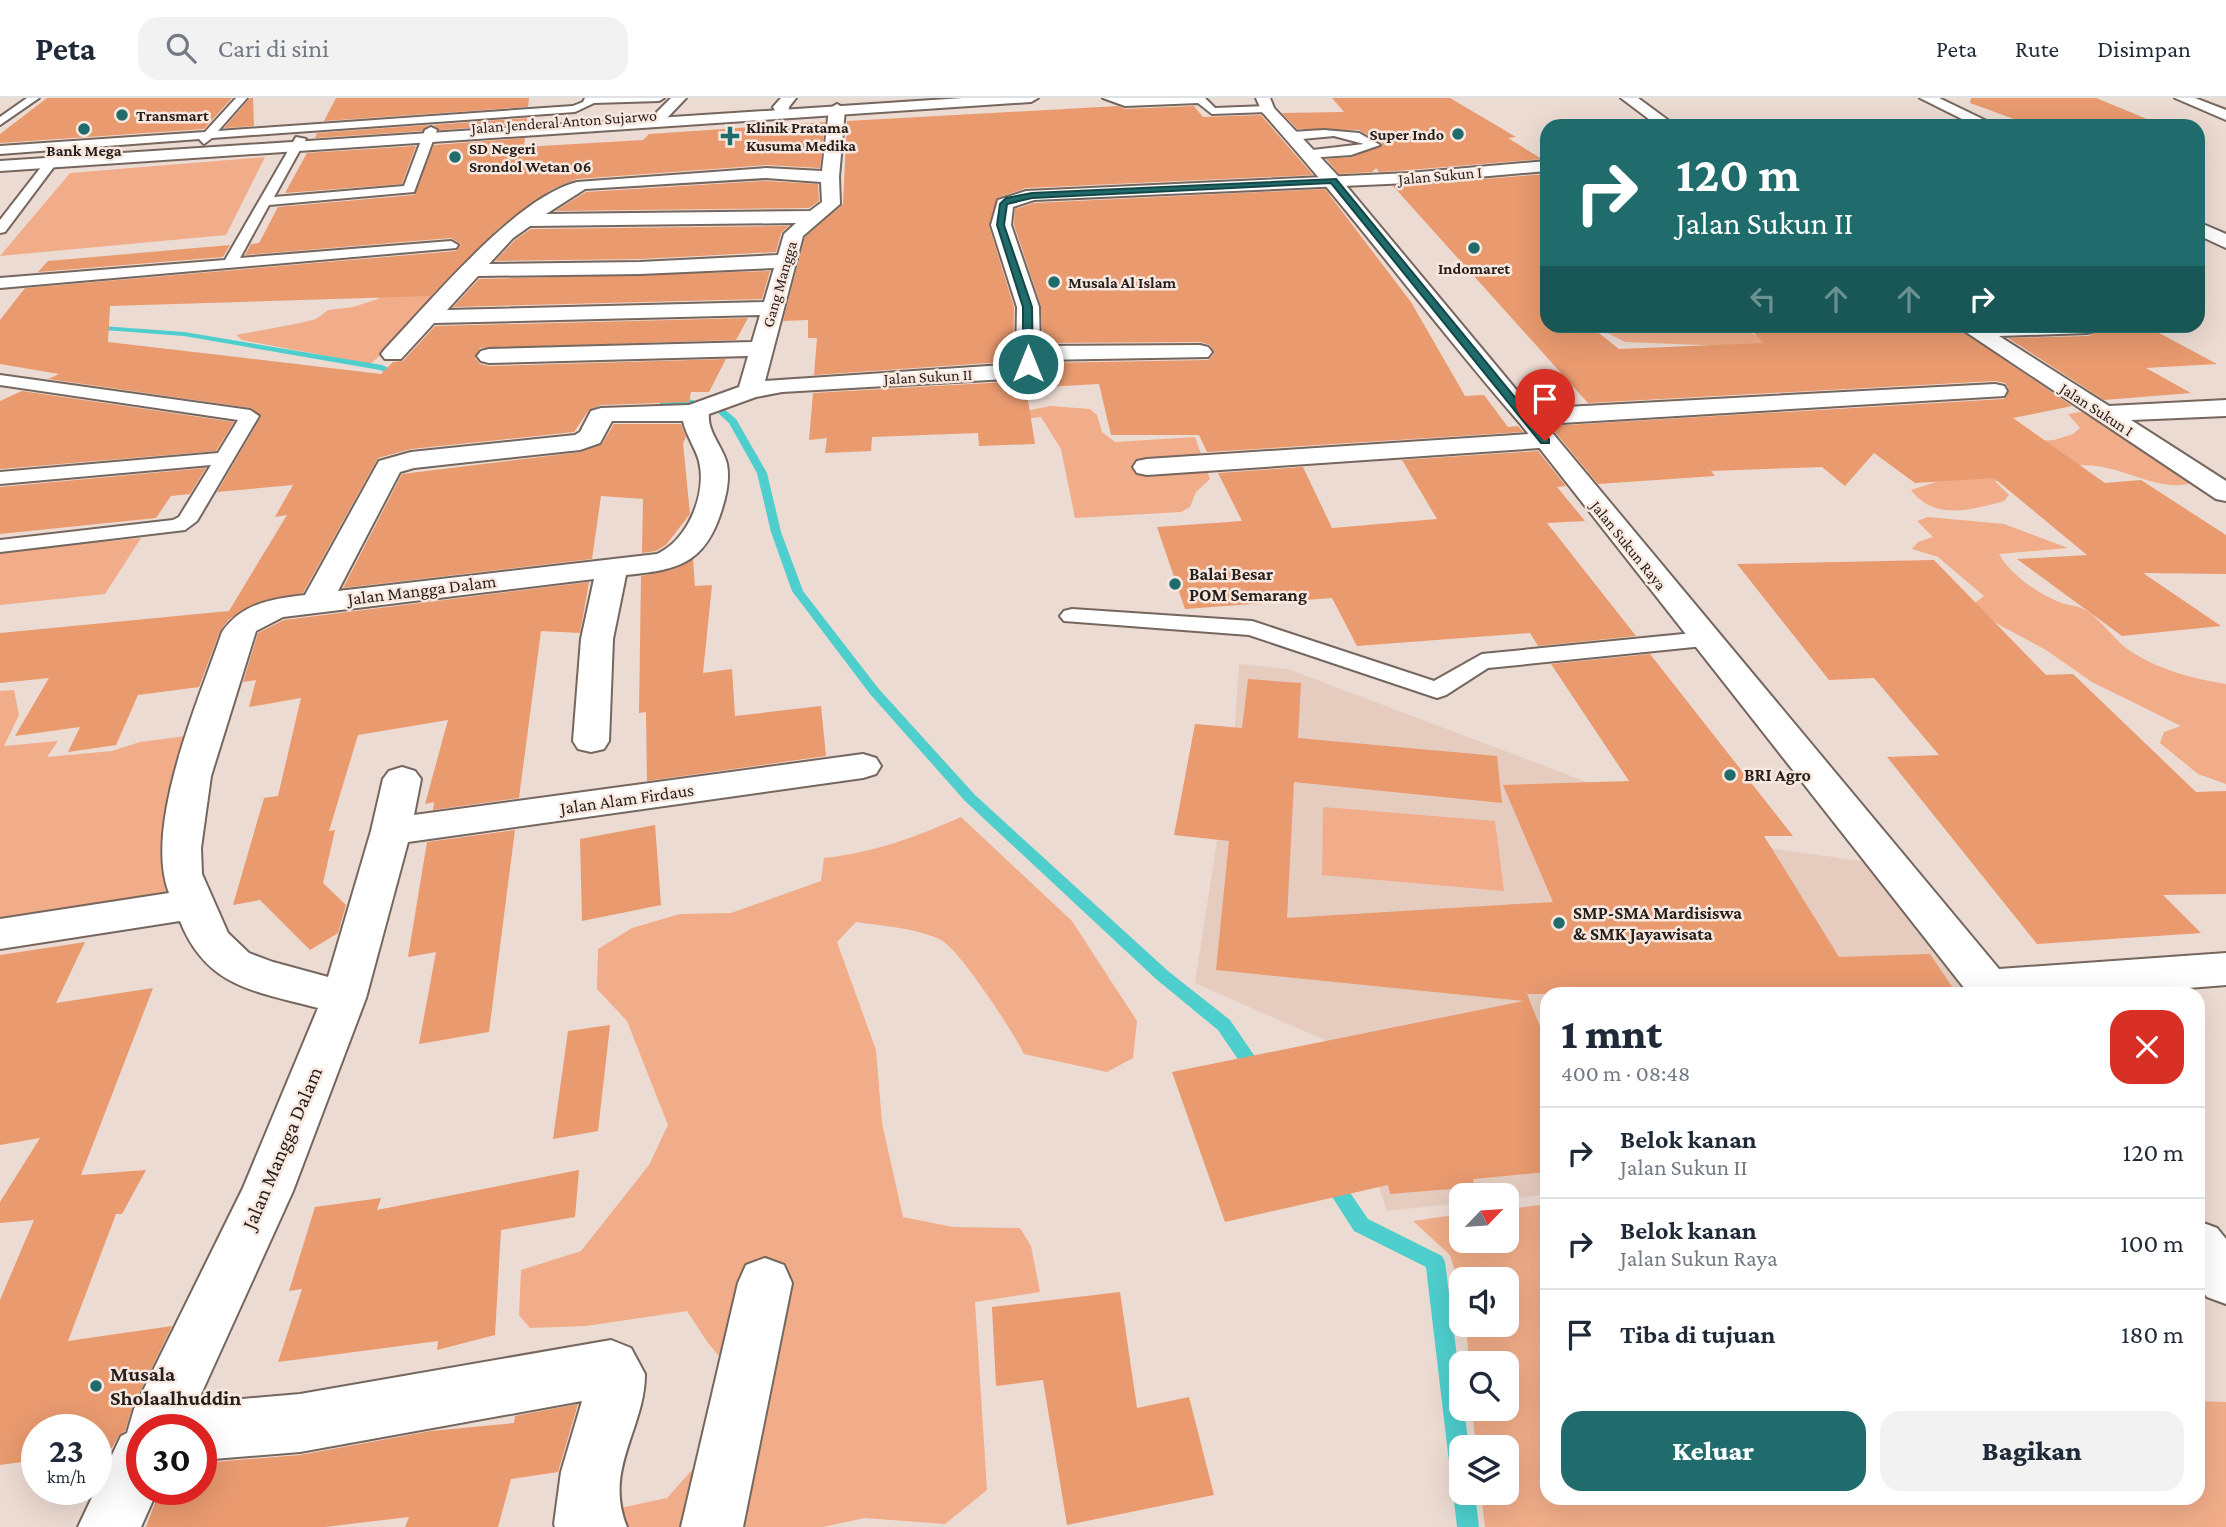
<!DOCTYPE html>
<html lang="id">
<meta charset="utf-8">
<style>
:root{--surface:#fff;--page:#f2f2f3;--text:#1f2937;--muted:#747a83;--line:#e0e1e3;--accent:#206c6c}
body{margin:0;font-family:"Crimson Pro",serif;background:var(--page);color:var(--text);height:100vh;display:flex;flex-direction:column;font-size:26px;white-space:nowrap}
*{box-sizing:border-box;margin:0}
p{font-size:23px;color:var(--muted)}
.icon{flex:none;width:38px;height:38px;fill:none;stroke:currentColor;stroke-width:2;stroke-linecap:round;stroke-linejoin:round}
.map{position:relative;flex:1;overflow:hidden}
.side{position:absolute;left:1540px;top:889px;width:665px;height:518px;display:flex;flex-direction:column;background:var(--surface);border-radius:21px;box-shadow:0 7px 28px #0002}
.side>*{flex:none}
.guide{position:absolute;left:1540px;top:21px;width:665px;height:214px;border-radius:21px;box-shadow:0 7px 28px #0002;background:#206c6c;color:#fff;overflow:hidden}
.needle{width:46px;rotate:65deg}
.tools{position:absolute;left:1449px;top:1085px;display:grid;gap:14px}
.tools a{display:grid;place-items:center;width:70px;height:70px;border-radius:14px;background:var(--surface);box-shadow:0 7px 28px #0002;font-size:35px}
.speed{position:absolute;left:21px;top:1316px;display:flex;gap:14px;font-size:35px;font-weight:700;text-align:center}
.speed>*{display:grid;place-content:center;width:91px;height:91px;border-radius:50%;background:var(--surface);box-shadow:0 7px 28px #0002;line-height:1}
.speed small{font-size:18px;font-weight:400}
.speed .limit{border:10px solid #d22;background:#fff;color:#111}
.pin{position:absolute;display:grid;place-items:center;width:60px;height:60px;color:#fff;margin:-72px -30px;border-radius:50% 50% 50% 0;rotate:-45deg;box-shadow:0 0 7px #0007}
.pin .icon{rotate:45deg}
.me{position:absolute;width:77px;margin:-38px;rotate:0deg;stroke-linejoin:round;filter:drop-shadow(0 0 5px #0008)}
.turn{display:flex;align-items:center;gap:24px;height:147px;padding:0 21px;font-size:32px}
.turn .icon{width:91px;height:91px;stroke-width:2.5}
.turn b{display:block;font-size:49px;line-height:60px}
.lanes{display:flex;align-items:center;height:66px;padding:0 21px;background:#0003;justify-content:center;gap:35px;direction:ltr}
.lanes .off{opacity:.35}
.round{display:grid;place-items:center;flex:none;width:74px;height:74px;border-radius:21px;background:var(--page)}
.headline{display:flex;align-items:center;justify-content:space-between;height:119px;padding:0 21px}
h1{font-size:42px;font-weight:800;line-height:52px}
.button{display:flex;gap:14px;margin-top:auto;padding:14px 21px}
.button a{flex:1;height:80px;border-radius:21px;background:var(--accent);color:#fff;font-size:28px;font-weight:800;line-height:80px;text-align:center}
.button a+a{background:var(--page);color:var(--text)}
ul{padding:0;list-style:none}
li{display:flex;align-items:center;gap:21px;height:91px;padding:0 21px;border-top:2px solid var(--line)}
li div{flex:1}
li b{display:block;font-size:26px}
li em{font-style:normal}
header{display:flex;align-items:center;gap:42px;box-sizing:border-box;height:98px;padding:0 35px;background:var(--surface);border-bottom:2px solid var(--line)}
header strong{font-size:33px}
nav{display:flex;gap:38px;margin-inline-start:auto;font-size:24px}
.search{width:490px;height:63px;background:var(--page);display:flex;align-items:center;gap:18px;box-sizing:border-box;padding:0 24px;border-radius:21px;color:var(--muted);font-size:26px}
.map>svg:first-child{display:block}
</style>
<header>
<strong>Peta</strong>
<div class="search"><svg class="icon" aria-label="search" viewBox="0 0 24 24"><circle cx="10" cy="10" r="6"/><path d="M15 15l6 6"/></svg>Cari di sini</div>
<nav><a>Peta</a><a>Rute</a><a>Disimpan</a></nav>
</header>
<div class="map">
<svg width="2226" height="1429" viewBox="0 0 2226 1429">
<rect width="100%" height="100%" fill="#ecdbd2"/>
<polygon fill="#e5ccbf" points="1239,566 1288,571 1756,748 1867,764 1967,896 1547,896 1547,1096 1507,1101 1507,1097 1461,1097 1461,1105 1387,1113 1329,944 1195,885 1226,684 1233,656"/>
<g fill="#f1ad89">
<polygon points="265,59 226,137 0,158 70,75"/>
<polygon points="484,166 430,216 370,266 242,242 236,237 300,225 316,221 328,212 353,209 378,201 400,171"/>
<polygon points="1594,228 1740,228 1777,250 1625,244"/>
<polygon points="1050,308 1090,311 1097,317 1102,334 1115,344 1195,339 1210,381 1196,394 1190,409 1181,414 1075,420 1061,351 1041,319 1015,322 1026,313"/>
<path d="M2088,313l113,69c-35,16 -70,-10 -105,-14 -33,-5 -68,13 -101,15l14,14 -5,6c-32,9 -70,20 -93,-11l28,-9 76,-39 39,-2 19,-6 7,-6 -12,-14z"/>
<path d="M1928,419l76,7 64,24 -69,6c10,19 38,39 58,47 9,5 22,4 30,10 15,10 25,26 39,37 27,20 67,31 100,36v100l-28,-10 -38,-31 4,-11 17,-6 -89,-44 -46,-32 -78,-42 16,-12 -46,-39 -26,-8 6,-7 15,-5 -16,-16z"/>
<polygon points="141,440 105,496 0,507 0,454"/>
<polygon points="14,592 19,617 4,648 58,643 47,659 112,653 140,644 186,638 167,797 0,824 0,593"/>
<polygon points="1323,709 1495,723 1504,793 1322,777"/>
<path d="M961,719l111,104 65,100 -4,37 -26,14 -83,-18c-10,-21 -64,-104 -83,-114 -24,-12 -59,-14 -85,-18l-19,20 39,108 6,73 21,94 50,10 67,1 11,18 9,46 -65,10 12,188 -42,34 -80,-6 -42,9h-228l11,-16 61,-13 43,-48 40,-57 -42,-50 -21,-32 -101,15 -56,2 -11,-13 2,-45 60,-19 68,-86 19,-40 -41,-104 -30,-32 1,-40 34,-21 48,-14 51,-1 90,-32 3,-23c49,-5 92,-21 137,-41z"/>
<polygon points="1547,1106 1547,1400 2198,1400 2198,1303 2226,1304 2226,1429 1485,1429 1481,1395 1507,1395 1507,1349 1476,1349 1472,1311 1507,1311 1507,1265 1469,1265 1466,1227 1507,1227 1507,1181 1461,1181 1461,1193 1450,1157 1413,1123 1461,1116 1461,1143 1507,1143 1507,1111"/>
</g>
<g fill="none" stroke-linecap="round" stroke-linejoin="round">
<g fill="#4ececd" fill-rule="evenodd">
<polygon points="88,227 184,234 382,267 406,278 402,281 380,272 184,238 91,231 88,231"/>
<polygon points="663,301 688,301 723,310 736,321 767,375 781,434 803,493 878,590 975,697 1168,873 1230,922 1262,969 1265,974 1262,979 1256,981 1250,979 1218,932 1156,881 965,703 870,596 792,493 771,434 757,375 729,325 717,314 688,307 660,306 660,302"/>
<polygon points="1331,1075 1338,1077 1368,1121 1442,1158 1445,1164 1461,1290 1461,1311 1464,1311 1469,1349 1461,1349 1461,1383 1453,1380 1450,1372 1426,1169 1354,1133 1322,1083 1324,1077"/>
<polygon points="1461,1385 1461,1395 1475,1395 1479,1429 1457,1429 1453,1395 1456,1387"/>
</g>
</g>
<g fill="#e99a6f">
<polygon points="47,0 232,0 204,31 0,45 0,36"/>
<polygon points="250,0 253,0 254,28 224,30"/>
<polygon points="336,0 529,0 528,9 324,23"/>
<polygon points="1332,0 1450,0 1516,39 1508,40 1542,61 1409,72 1379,74 1376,70 1372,74 1339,76 1326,61 1352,59 1383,46 1359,32 1297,31 1282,15 1344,14"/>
<polygon points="1971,0 2096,0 2164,28 2033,28 1970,5"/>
<polygon points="1118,8 1125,11 1194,8 1203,19 1261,17 1313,77 1026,90 997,100 989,128 1014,209 1013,260 1002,264 814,277 817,240 808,240 808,222 783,223 805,139 843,106 847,23"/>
<polygon points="527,20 526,26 439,32 433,27"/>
<polygon points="825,24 820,70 766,67 577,81 552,91 500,129 430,198 110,208 108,244 381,276 393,264 403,263 435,228 748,220 736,242 480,250 475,260 480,266 489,268 726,261 709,294 691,294 689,304 601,307 589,312 574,334 411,351 378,360 303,495 258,504 228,522 220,533 199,589 138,597 116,647 68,654 80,629 15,638 49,580 0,585 0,535 229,513 287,417 275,419 293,387 217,394 261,319 251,310 48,281 59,276 0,266 0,222 25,190 456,153 461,146 451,140 245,157 251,146 259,145 278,109 414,97 434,47 525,40 524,49 643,42 649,36"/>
<polygon points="429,27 422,33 315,40 317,35"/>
<polygon points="416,48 402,86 285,95 307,55"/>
<polygon points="1547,76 1547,228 1590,228 1619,251 1764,245 1747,228 1955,228 2072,308 2013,320 2105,385 2141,382 2226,437 2226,476 2143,475 2221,528 2122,538 2017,461 2087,457 1994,380 1915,385 1874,355 1845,388 1822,369 1711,373 1715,378 1598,386 1550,328 2004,301 2009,292 2005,285 1995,283 1588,305 1393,88"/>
<polygon points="766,83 818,86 819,103 809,110 555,113 586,94"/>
<polygon points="1325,91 1411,204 1465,298 1484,297 1508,329 1518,328 1523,334 1207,354 1199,337 1111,337 1099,286 1026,290 1035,346 979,348 978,335 872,339 871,353 825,355 827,340 809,342 813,295 1006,284 1037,273 1042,265 1208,262 1214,256 1210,247 1200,244 1043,245 1041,208 1014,127 1015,111 1034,105"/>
<polygon points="789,128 781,135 776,154 640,161 495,163 515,142 531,131"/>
<polygon points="230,147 223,159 38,174 48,163"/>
<polygon points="770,173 762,201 453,209 479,181"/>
<polygon points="2101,228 2146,228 2217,266 2146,270 2191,295 2104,302 2008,240 2088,238 2097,234"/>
<polygon points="22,293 234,324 216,353 0,371 0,303"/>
<polygon points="614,326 681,326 686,339 683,345 690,416 666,447 656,453 642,455 643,401 601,398 592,461 343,490 402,376 581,354 602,346"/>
<polygon points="1538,353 1566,388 1557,389 1585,423 1547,425 1636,538 1538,548 1530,535 1357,548 1332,500 1185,511 1157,429 1242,423 1218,375 1303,369 1332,430 1437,421 1402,362"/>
<polygon points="206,370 190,396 171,398 156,420 0,436 0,389"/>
<polygon points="693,461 695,488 712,487 703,575 732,571 735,618 821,608 826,658 647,683 646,614 639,615 641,478 674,471"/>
<polygon points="1934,462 2046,577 2073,576 2196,694 2226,693 2226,796 2163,797 2201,835 2037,846 1887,659 1939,657 1874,580 1829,582 1737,466"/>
<polygon points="589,484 580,535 541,533 519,700 433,712 434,704 425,706 448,622 358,637 329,733 335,732 323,785 346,807 338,835 310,852 260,802 233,807 264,700 278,698 301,600 249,609 256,582 243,584 258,535 284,522"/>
<polygon points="1650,556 1793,738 1764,738 1839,859 1930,856 1957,896 1527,896 1547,946 1547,1074 1473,1081 1475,1089 1390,1096 1388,1087 1225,1124 1172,974 1524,903 1216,872 1229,743 1174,737 1195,626 1242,630 1248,581 1301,585 1298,640 1497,658 1502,705 1294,684 1287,820 1553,804 1503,687 1629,683 1551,566"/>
<polygon points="655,727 661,807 582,823 580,741"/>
<polygon points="515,732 489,934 419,946 436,854 408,859 427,744"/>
<polygon points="85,844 56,905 153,890 81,1077 146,1072 122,1116 116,1116 68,1243 172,1228 132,1310 125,1333 119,1337 112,1350 96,1353 96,1332 37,1332 37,1362 0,1367 0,1202 34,1122 0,1125 0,1104 40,1040 0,1047 0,857"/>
<polygon points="610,927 598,1033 553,1041 568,933"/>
<polygon points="579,1072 575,1119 501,1132 495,1237 437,1252 438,1243 278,1264 302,1191 289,1193 315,1109 381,1100 377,1112"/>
<polygon points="1120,1194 1137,1310 1189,1299 1214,1397 1067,1427 1043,1282 996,1288 992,1209"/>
<polygon points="578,1306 558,1374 511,1381 498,1429 405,1429 409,1419 325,1429 146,1429 160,1391 201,1391 201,1365 300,1357 431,1333 514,1325 515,1318"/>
</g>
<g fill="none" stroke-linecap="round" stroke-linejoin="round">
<g stroke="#75665e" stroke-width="4">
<g id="lane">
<polygon points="27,0 39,0 0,27 0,19"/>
<polygon points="236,0 247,0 218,33 573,8 583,4 585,0 664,0 659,3 594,5 575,14 212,40 204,46 199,41 0,56 0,48 205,34"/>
<polygon points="1103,0 1205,0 1215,10 1267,8 1273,11 1267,14 1212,16 1198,5 1125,8"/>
<polygon points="431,29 437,32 414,94 269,107 240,160 451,143 458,147 456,150 0,190 0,180 225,162 296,39 306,41 274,99 404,88 425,32"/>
<polygon points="1324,32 1359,35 1380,47 1351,57 1308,60 1304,59 1304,53 1364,46 1334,38 1291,42 1285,38 1291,34"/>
<polygon points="52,55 62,58 5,134 0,135 0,122"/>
<polygon points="0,277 250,312 259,318 197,423 185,432 0,454 0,442 173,422 179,419 211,367 0,386 0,374 218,355 238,322 0,287"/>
<polygon points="1072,511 1252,523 1434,583 1482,556 1704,534 1712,536 1716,541 1712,546 1704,548 1488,570 1446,597 1437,600 1249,537 1064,523 1060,518 1064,513"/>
</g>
</g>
<g stroke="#75665e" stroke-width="4">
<g id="street">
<polygon points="671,0 686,0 667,20 657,20 657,14"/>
<polygon points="781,0 796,0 789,9 788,18 778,18 773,9"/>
<polygon points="1621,0 1638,0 1676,28 1658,28"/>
<polygon points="1920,0 1939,0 1997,28 1976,28"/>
<polygon points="2175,0 2195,0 2226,12 2226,22"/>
<path d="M837,6l8,5 -6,68 1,27 -37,32 -38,145 238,-16 13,-5 1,-53 -26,-82 7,-25 28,-9 383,-18 138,-12v10l-138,12 -375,17 -21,7 -2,18 28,82 1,39 160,-1 8,2 4,5 -4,5 -168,3 -4,9 -30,10 -224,13 -26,5 -47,17c-2,18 14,33 18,50 3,16 -1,33 -6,48 -17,53 -45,58 -95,63l-13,64 -4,102 -5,8 -13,3 -13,-3 -5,-8 8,-102 13,-60 -311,38 -27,14 -45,145 -10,72 1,26 26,59 21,20 24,9 55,15 43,-146 12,-52 6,-8 13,-4 13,4 6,8 -7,36 449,-61 13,4 5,8 -5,8 -13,4 -455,64 -42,156 -73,193 -96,212 103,-9 311,-54 20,8 14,26c0,55 -42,95 -18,153h-72l-1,-3 7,-52 21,-71 -282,51 -99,8v-30h-59v59h16l-17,38h-63l43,-91 6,-3 7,-24 109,-221 75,-180c-63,-17 -111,-20 -138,-87l-180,28v-30l169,-26c-26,-67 30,-193 53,-261 20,-29 50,-33 83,-37l74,-134 32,-9 164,-17 5,-3 11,-21 10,-3 88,-3 50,-18 9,-31 -259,7 -8,-2 -4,-5 4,-5 8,-2 263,-7 8,-27 -326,8 -33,36h-16l-4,-5 4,-5c45,-47 131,-152 192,-167l189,-14 56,3 7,-62zM766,80l55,4 1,20 -12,9 -264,3 39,-25zM796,125l-12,11 -6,21 -138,7 -151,2 24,-26 17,-12zM774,170l-10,34 -317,8 31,-34 162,-2zM612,323h71c3,14 12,26 16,40 8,33 -11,79 -42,93l-319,37 62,-119 14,-4 166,-18 20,-7z"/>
<polygon points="2198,124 2226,136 2226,150 2198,137"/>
<polygon points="1957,228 2098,228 2095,233 2087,235 1999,238 2109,308 2226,302 2226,318 2131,322 2226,383 2226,403 2216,401"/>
<polygon points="1995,286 2004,288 2007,293 2004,298 1528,327 1519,324 1515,319 1519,314 1528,311"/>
<polygon points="1545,335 1554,337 1558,343 1554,349 1147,377 1137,375 1133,369 1137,363 1147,361"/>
<polygon points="765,1160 784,1167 792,1185 743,1429 681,1429 738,1185 746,1167"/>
</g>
</g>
<g stroke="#75665e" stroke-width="4">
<g id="secondary">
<path d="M1256,0h14l4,10 65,69 660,792 227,-16v32l-113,9h-144l-450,-572c-88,-101 -167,-210 -257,-310z"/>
<polygon points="2198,1123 2217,1130 2226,1141 2226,1206 2207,1199 2198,1187"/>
</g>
</g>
<g stroke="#75665e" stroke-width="4">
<polygon id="highway" points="963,0 1038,0 1031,4 0,73 0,63"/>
</g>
<use href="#lane" fill="#fff" fill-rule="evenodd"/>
<use href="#street" fill="#fff" fill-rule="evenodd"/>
<use href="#secondary" fill="#fff" fill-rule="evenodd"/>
<use href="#highway" fill="#fff" fill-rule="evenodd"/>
</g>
<polygon fill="#206c6c" stroke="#154646" stroke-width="2" points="1336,81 1549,341 1549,345 1541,345 1331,85 1032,100 1007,106 1004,127 1032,209 1033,266 1028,269 1023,266 1023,209 997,127 1000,106 1006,100 1032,95"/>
<g fill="#206c6c" stroke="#f9e8df" stroke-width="2.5">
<circle cx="122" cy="17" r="7"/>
<circle cx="84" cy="31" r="7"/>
<circle cx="1458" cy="36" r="7"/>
<path d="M726.5 27.5h7v7h7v7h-7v7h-7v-7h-7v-7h7z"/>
<circle cx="455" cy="59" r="7"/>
<circle cx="1474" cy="150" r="7"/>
<circle cx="1054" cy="184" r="7"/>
<circle cx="1175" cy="486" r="7"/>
<circle cx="1730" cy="677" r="7"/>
<circle cx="1559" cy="825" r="7"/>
<circle cx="96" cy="1288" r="7"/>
</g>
<g text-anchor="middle" stroke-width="5" stroke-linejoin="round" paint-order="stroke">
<g font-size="16" font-weight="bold" fill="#261f1c" stroke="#f9e8df" text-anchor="start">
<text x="136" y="23">Transmart</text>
<text x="746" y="35">Klinik Pratama<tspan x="746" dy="18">Kusuma Medika</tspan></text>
<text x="1444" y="42" text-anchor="end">Super Indo</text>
<text x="469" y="56">SD Negeri<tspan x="469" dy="18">Srondol Wetan 06</tspan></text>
<text x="84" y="58" text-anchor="middle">Bank Mega</text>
<text x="1474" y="176" text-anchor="middle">Indomaret</text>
<text x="1068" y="190">Musala Al Islam</text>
</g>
<g font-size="16" fill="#261f1c" stroke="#f9e8df">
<text transform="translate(564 23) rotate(-4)" y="6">Jalan Jenderal Anton Sujarwo</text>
<text transform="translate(1440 77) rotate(-5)" y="6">Jalan Sukun I</text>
<text transform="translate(779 186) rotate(-74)" y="6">Gang Mangga</text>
<text transform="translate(928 278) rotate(-3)" y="6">Jalan Sukun II</text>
<text transform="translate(2097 311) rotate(33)" y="6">Jalan Sukun I</text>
<text transform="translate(1629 447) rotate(51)" y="6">Jalan Sukun Raya</text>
</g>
<g font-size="18" font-weight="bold" fill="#261f1c" stroke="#f9e8df" text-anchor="start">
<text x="1189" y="482">Balai Besar<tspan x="1189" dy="21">POM Semarang</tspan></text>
<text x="1744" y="683">BRI Agro</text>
<text x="1573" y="821">SMP-SMA Mardisiswa<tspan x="1573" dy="21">&amp; SMK Jayawisata</tspan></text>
</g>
<g font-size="18" fill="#261f1c" stroke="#f9e8df">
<text transform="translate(422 492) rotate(-7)" y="6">Jalan Mangga Dalam</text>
<text transform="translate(627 701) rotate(-8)" y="6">Jalan Alam Firdaus</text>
</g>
<g font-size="21" fill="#261f1c" stroke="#f9e8df">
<text transform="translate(282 1050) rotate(-67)" y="7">Jalan Mangga Dalam</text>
</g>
<g font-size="21" font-weight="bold" fill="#261f1c" stroke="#f9e8df" text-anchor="start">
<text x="110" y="1283">Musala<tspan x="110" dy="24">Sholaalhuddin</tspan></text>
</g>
</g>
</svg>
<div class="tools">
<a><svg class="needle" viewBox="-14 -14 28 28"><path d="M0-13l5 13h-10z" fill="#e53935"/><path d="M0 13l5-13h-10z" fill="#747a83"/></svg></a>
<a><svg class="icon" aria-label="sound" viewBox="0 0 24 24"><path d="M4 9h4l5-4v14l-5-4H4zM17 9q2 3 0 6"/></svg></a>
<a><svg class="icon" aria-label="search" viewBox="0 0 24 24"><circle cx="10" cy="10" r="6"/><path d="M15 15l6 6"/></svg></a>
<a><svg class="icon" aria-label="layers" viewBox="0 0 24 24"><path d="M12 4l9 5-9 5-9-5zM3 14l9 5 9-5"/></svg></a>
</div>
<div class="speed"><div>23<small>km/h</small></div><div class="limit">30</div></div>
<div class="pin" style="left:1545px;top:343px;background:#d93025"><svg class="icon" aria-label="arrive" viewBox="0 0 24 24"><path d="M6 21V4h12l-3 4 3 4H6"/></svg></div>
<svg class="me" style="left:1028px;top:266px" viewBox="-20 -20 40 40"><circle r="17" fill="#206c6c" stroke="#fff" stroke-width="3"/><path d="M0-11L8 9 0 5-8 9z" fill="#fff"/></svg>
<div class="guide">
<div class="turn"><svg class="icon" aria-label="right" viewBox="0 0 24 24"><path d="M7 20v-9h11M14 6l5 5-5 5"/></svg><div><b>120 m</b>Jalan Sukun II</div></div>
<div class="lanes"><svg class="icon off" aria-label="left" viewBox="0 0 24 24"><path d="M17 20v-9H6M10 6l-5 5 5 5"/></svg><svg class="icon off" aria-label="ahead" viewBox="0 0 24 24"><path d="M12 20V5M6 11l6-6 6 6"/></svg><svg class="icon off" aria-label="ahead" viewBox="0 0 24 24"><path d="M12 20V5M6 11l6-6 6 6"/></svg><svg class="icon" aria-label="right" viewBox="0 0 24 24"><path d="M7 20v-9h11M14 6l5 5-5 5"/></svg></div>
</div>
<section class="side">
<div class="headline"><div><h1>1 mnt</h1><p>400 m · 08:48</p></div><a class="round" style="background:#d93025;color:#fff"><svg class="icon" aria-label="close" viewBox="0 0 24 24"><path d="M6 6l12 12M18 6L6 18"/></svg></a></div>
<ul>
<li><svg class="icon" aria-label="right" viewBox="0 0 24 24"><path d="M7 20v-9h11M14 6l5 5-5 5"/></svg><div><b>Belok kanan</b><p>Jalan Sukun II</p></div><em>120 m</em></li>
<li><svg class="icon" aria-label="right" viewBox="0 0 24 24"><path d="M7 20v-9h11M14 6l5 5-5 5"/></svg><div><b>Belok kanan</b><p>Jalan Sukun Raya</p></div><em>100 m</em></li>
<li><svg class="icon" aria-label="arrive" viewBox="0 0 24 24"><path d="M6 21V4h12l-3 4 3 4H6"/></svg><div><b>Tiba di tujuan</b></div><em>180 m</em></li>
</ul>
<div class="button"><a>Keluar</a><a>Bagikan</a></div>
</section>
</div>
